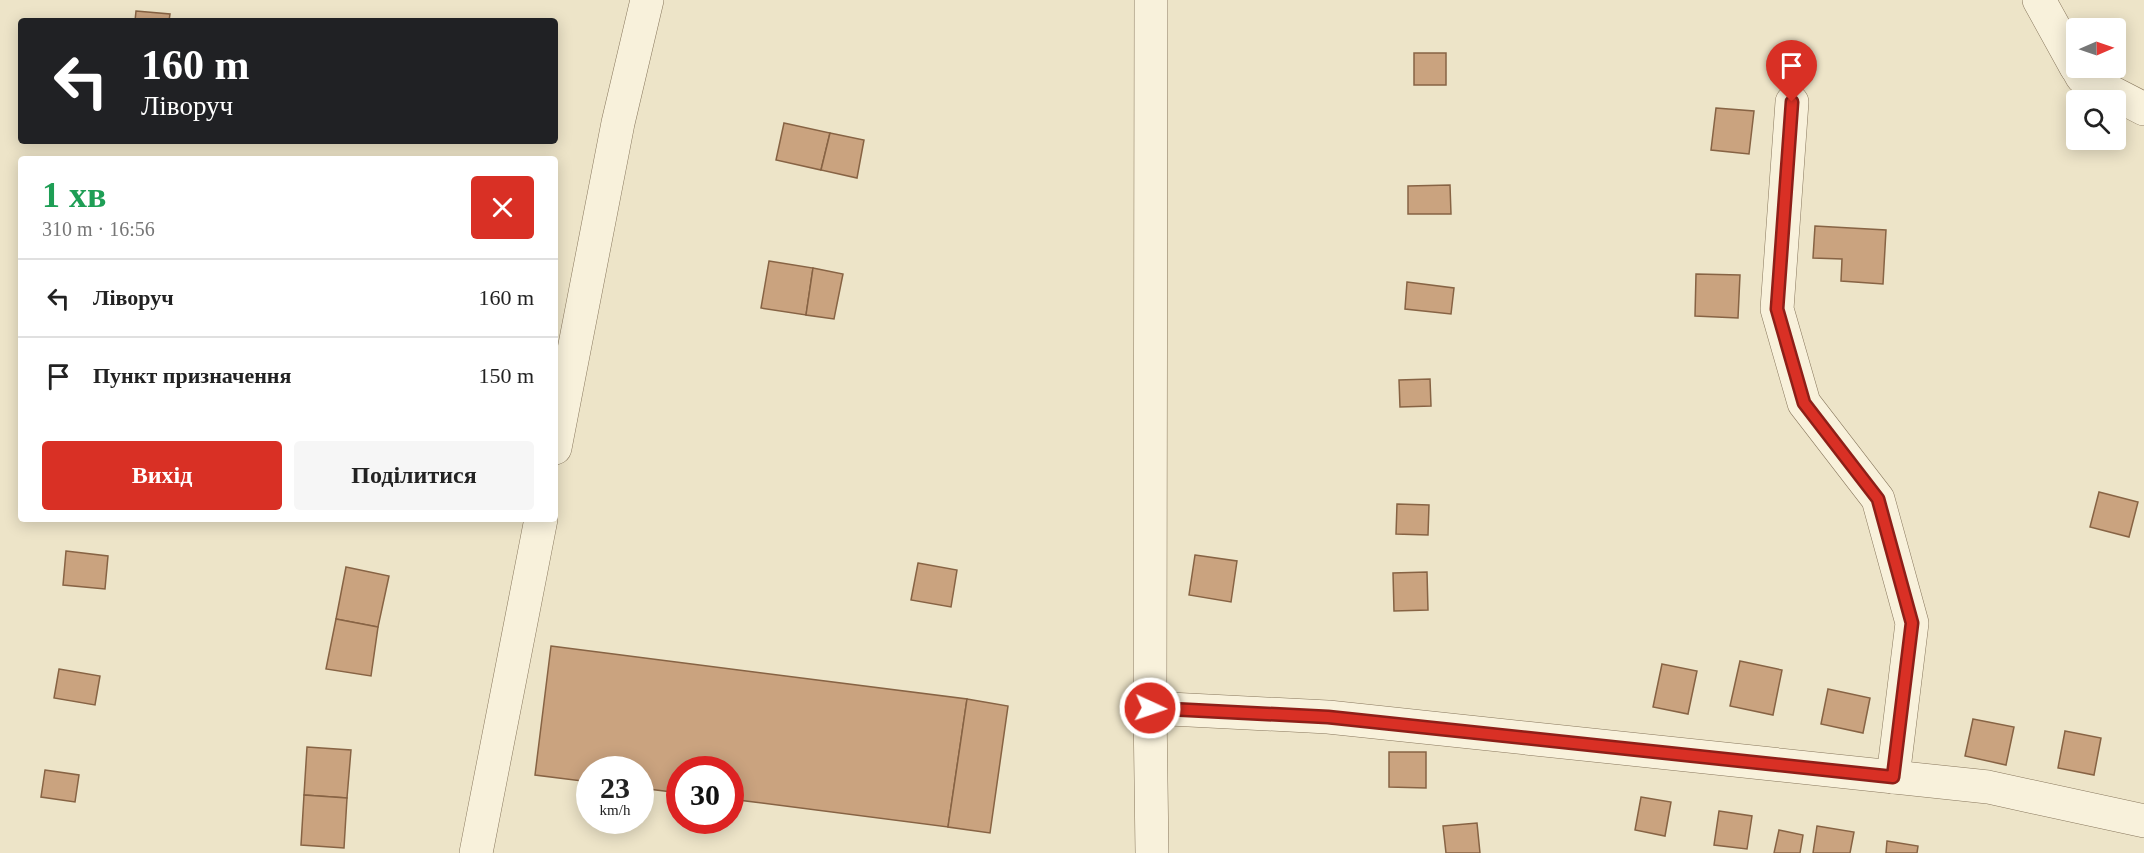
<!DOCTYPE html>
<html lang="uk">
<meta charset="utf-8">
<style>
:root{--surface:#fff;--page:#f6f6f6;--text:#222;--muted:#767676;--line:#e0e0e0;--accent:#d93025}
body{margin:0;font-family:"Times New Roman",serif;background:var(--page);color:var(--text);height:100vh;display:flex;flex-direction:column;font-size:22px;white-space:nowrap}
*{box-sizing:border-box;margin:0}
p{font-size:20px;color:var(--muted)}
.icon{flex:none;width:33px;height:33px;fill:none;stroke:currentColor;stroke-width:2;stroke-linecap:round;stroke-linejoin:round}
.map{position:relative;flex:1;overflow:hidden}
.side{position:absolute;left:18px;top:156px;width:540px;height:366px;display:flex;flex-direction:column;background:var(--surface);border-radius:6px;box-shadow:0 3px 15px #0003}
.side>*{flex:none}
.guide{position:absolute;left:18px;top:18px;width:540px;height:126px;border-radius:6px;box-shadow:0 3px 15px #0003;background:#202124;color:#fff;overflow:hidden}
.needle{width:39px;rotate:88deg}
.buttons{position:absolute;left:2066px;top:18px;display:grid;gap:12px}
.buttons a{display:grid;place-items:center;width:60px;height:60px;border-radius:6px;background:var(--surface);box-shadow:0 3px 15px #0003;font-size:30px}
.speed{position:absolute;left:576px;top:756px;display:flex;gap:12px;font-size:30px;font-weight:700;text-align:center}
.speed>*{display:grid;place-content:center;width:78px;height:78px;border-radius:50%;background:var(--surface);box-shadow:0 3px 15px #0003;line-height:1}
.speed small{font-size:15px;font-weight:400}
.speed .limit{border:9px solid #d22;background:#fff;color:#111}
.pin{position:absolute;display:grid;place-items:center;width:51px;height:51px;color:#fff;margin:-62px -26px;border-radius:50% 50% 50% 0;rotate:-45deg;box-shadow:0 0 6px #0007}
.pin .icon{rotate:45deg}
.me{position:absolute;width:66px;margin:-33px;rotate:93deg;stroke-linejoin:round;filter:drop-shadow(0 0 4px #0008)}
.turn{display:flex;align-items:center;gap:21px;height:126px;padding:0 24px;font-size:27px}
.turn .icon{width:78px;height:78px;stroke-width:2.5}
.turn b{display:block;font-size:42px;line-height:51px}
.round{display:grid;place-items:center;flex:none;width:63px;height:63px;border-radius:6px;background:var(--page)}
.summary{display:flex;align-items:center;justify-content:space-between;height:102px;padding:0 24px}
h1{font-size:36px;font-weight:600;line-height:45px;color:#1e9e55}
.cta{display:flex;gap:12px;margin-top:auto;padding:12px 24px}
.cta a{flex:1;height:69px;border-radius:6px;background:var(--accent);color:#fff;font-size:24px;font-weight:600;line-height:69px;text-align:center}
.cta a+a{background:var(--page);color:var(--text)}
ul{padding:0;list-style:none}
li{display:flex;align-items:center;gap:18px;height:78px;padding:0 24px;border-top:2px solid var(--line)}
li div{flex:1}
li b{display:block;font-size:22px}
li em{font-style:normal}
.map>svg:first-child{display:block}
</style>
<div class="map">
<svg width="2144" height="853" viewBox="0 0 2144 853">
<rect width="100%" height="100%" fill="#ede4c8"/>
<g fill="#caa37f" stroke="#876344" stroke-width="1.5">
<polygon points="136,11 170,14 169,21 135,21"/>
<rect x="1414" y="53" width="32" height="32"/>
<polygon points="1716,108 1754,111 1749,154 1711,150"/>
<polygon points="784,123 830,133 821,170 776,160"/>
<polygon points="830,133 864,140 857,178 821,170"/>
<polygon points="1450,185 1451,214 1408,214 1408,186"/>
<polygon points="1815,226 1886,230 1883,284 1841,281 1842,259 1813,258"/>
<polygon points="769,261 813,268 806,315 761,308"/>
<polygon points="813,268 843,274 834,319 806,315"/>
<polygon points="1696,274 1740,275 1738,318 1695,316"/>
<polygon points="1407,282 1454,288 1451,314 1405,309"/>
<polygon points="1430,379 1431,406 1400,407 1399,380"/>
<polygon points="2099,492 2138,502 2129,537 2090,527"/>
<polygon points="1397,504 1429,505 1428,535 1396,534"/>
<polygon points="66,551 108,556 105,589 63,585"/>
<polygon points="1195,555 1237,561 1231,602 1189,595"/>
<polygon points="918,563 957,570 951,607 911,600"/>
<polygon points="346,567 389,576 378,627 336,619"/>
<polygon points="1427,572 1428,610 1394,611 1393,573"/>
<polygon points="336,619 378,627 371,676 326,669"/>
<polygon points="551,646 967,699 948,827 730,799 730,770 680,770 680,793 640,788 640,770 590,770 590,782 535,775"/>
<polygon points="1740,661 1782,670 1773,715 1730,706"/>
<polygon points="1662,664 1697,671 1688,714 1653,707"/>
<polygon points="59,669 100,676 95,705 54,698"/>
<polygon points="1828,689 1870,698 1863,733 1821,724"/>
<polygon points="967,699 1008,706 990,833 948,827"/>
<polygon points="1973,719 2014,727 2006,765 1965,756"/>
<polygon points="2065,731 2101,738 2094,775 2058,768"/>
<polygon points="307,747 351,750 347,798 304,795"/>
<polygon points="1389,752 1426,752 1426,788 1389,787"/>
<polygon points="45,770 79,775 75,802 41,797"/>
<polygon points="304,795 347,798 344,848 301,845"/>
<polygon points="1641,797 1671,802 1665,836 1635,830"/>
<polygon points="1719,811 1752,816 1747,849 1714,845"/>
<polygon points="1477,823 1480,853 1446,853 1443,826"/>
<polygon points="1817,826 1854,832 1850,853 1813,853"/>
<polygon points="1779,830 1803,835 1800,853 1774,853"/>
<polygon points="1887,841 1918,846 1917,853 1886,853"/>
</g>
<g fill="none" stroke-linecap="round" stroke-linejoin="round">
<g stroke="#88775d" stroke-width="34">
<g id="street">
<polyline points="1151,0 1150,708 1152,853"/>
<polyline points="2039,0 2076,67"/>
<polyline points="2077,68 2082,77 2144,109"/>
<polyline points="1792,102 1777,309 1804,403 1878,499 1912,623 1893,777"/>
<polyline points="555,448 618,123 647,0"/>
<polyline points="1150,708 1328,717 1988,787 2144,821"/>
<polyline points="476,853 541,519"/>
</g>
</g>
<use href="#street" stroke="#f8f1db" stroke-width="33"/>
</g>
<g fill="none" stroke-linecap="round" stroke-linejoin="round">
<g stroke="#8d1f18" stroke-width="15">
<polyline id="route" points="1150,708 1328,717 1893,777 1912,623 1878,499 1804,403 1777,309 1792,102"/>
</g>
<use href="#route" stroke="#d93025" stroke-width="10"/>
</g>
</svg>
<div class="buttons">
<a><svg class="needle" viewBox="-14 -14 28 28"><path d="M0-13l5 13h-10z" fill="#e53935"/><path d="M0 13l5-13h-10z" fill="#767676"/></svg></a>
<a><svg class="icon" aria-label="search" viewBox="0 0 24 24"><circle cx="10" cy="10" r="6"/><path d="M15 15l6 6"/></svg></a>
</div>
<div class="speed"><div>23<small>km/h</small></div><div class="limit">30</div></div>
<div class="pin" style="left:1792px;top:102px;background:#d93025"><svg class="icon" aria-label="arrive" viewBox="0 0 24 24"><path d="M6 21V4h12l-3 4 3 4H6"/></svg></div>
<svg class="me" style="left:1150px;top:708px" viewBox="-20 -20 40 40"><circle r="17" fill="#d93025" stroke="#fff" stroke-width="3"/><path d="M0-11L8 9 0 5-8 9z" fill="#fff"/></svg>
<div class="guide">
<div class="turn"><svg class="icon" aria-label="left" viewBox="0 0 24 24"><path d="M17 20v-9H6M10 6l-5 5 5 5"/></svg><div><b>160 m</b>Ліворуч</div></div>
</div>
<section class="side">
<div class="summary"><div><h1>1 хв</h1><p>310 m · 16:56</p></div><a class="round" style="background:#d93025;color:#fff"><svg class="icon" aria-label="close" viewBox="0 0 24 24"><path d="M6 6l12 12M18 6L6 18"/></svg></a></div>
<ul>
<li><svg class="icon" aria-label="left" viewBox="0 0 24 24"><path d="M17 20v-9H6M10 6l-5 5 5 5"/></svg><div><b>Ліворуч</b></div><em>160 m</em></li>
<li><svg class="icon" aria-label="arrive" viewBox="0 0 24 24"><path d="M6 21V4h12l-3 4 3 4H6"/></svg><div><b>Пункт призначення</b></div><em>150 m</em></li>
</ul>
<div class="cta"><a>Вихід</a><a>Поділитися</a></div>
</section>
</div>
